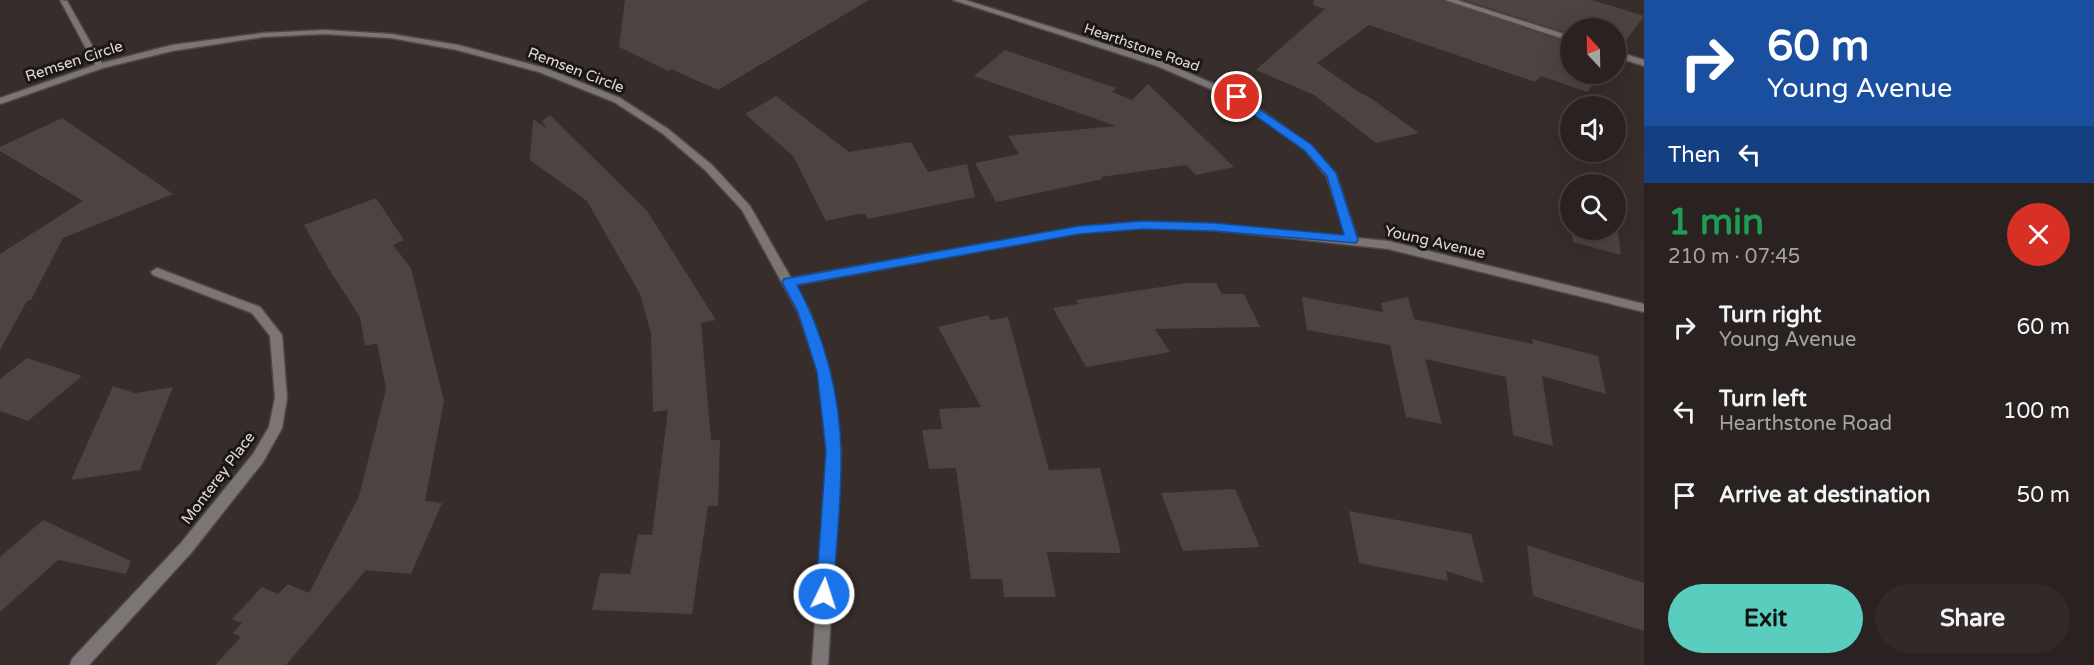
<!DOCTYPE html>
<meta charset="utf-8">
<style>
:root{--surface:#292220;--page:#312a29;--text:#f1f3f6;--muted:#a5a4a5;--line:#453f3e;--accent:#59cebf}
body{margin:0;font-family:"Varela Round",sans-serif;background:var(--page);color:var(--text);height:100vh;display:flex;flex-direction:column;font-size:22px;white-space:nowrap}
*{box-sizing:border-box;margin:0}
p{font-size:20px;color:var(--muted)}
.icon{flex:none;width:33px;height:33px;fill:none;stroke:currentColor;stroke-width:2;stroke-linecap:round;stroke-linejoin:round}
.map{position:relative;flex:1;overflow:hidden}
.drawer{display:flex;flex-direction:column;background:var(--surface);width:450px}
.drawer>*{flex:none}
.banner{background:#1a4fa0;color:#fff;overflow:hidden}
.needle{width:39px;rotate:338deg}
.controls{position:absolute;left:1560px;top:18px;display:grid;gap:12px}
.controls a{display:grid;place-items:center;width:66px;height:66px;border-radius:50%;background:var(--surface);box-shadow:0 6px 24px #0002,0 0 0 2px var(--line);font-size:30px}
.pin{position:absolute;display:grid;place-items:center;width:51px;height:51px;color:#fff;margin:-26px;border:3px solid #fff;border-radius:50%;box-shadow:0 2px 6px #0007}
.me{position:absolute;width:66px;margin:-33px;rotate:4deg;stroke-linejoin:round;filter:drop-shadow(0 0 4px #0008)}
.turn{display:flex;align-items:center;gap:21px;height:126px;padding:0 24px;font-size:27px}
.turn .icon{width:78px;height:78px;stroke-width:2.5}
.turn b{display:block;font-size:42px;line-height:51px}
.then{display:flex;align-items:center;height:57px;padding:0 24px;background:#0003;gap:12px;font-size:22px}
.round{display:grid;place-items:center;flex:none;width:63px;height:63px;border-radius:32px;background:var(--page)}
.headline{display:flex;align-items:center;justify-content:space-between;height:102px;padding:0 24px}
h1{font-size:36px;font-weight:700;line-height:45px;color:#1e9e55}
.primary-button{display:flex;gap:12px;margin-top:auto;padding:12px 24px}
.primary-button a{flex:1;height:69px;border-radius:36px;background:var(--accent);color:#111;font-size:24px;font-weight:700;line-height:69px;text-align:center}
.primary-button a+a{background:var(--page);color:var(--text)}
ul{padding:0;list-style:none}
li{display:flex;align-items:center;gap:18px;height:84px;padding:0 24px}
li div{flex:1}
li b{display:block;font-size:22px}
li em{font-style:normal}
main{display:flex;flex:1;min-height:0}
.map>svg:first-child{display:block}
</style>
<main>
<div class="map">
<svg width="1644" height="665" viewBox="0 0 1644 665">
<rect width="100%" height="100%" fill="#372d2b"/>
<g fill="#4d4340">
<polygon points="625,0 869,0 718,90 671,69 668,71 619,47"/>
<polygon points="1314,0 1443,0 1570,43 1570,74 1602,74 1587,92 1541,76 1535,82 1369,25 1317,63 1359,92 1369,97 1419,133 1376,143 1314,95 1256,70 1325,9 1313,5"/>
<polygon points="1464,0 1592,0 1644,16 1619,50 1616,49 1616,28 1570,28 1570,34"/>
<polygon points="1005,50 1116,88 1112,92 1132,100 1148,84 1234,167 1196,175 1186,165 1101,177 1103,179 996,202 975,163 1019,154 1008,136 1116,126 974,76"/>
<polygon points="776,96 849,152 911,142 928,172 967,164 975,197 868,219 865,214 858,214 826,221 793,156 745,114"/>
<polygon points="550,115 647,211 716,320 701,323 711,440 720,440 718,506 708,506 692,614 592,610 600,573 630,574 638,534 652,535 668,410 653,412 651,333 640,294 587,201 530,160 533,119 546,128 542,121"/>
<polygon points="62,118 173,194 63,238 31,300 27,301 0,350 0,254 83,201 0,151 0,147"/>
<polygon points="376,198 404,240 393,245 411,268 444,401 425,501 442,503 411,574 366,570 286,665 215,665 241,637 233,633 242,623 232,619 262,587 278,594 288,584 309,593 359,496 386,389 377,343 365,346 360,317 327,266 304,225"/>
<polygon points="1616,217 1621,255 1573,242 1572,230 1616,230"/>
<polygon points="1187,283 1216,283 1222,294 1244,294 1260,327 1155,329 1170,352 1086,367 1053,308 1078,304 1076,300"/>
<polygon points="1302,297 1383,312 1381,303 1408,297 1414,319 1533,344 1532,339 1598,356 1606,394 1542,376 1553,446 1513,435 1506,377 1425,359 1442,424 1406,417 1390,345 1307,330"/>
<polygon points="988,315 991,320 1008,317 1049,470 1100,468 1121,553 1047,552 1056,597 1004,597 1002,579 971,579 956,468 929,469 922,430 942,429 939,409 981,407 938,327"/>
<polygon points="27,358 82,376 28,421 0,411 0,379"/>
<polygon points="113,386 135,393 173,387 140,470 71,480"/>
<polygon points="1235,489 1260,547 1183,551 1161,493"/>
<polygon points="1349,511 1471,534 1484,583 1446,571 1448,581 1359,563"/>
<polygon points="43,520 131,561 126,574 58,560 0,612 0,557"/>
<polygon points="1527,545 1644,583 1644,631 1533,596"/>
</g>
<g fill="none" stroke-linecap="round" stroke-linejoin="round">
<g stroke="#524947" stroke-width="3">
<g id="street">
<polygon points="60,0 67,1 102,63 172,45 263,33 324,30 391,34 458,45 545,68 620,98 668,129 712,165 750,206 791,278 1079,227 1143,222 1214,224 1346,237 1327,177 1305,150 1234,99 1157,66 953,0 965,0 1163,62 1240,95 1311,146 1336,174 1357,238 1388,241 1644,304 1644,312 1388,249 1214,230 1143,228 1079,233 795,285 810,312 830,372 841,451 828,665 812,665 827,451 818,372 798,312 742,210 704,169 662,133 614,102 539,72 457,50 391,38 324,34 263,37 172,51 103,68 0,104 0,98 95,65"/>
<polygon points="1445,0 1457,0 1570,36 1570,41"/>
<polygon points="1616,51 1644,60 1644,66 1616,57"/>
<polygon points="157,268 260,307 282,335 287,398 282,428 263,462 191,553 89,665 70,665 72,659 181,543 253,454 269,427 275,398 270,336 252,313 153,275 151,272"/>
</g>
</g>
<use href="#street" fill="#7b7675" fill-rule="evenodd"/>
</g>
<path fill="#1a73e8" stroke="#114b97" stroke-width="1.5" d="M1237,94l75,51 24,28 22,67 -2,3 -142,-12 -71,-2 -64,5 -282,51c27,50 43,109 44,167 1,46 -5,95 -8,142l-2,5 -7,3 -6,-3 -2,-5 10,-143 -9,-79 -19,-60 -16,-30 2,-3 295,-53 64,-5 71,2 130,12 -17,-59 -23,-26 -71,-50v-5z"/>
<g text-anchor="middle" stroke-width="6" stroke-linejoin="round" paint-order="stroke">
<g font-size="14" fill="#e0dad8" stroke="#1b1716">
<text transform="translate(1142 47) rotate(19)" y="5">Hearthstone Road</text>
</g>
<g font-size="15" fill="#e0dad8" stroke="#1b1716">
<text transform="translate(74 61) rotate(-18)" y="5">Remsen Circle</text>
<text transform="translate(576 70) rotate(21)" y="5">Remsen Circle</text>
<text transform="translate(1435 242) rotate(13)" y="5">Young Avenue</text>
<text transform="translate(218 478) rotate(-53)" y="5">Monterey Place</text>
</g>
</g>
</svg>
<div class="controls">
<a><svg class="needle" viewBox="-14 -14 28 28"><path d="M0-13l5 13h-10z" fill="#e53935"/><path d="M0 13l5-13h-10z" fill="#a5a4a5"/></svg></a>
<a><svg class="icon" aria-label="sound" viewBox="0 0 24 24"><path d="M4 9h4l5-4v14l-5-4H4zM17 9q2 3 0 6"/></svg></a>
<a><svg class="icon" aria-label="search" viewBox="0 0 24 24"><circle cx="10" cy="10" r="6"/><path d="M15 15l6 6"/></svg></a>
</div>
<div class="pin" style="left:1237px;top:97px;background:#d93025"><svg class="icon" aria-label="arrive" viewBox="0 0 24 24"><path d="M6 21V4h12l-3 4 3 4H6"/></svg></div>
<svg class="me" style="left:824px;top:594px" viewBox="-20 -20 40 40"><circle r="17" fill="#1a73e8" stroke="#fff" stroke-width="3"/><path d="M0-11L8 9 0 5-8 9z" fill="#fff"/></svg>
</div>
<section class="drawer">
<div class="banner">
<div class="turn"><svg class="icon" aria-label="right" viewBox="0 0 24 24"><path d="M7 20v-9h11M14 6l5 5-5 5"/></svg><div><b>60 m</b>Young Avenue</div></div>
<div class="then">Then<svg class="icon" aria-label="left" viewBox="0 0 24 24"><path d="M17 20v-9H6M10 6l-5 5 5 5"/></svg></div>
</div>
<div class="headline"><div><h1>1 min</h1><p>210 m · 07:45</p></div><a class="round" style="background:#d93025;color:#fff"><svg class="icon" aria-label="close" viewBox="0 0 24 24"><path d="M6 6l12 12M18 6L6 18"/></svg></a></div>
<ul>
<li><svg class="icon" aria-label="right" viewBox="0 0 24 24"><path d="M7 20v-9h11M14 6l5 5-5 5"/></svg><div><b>Turn right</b><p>Young Avenue</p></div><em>60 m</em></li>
<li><svg class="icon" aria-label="left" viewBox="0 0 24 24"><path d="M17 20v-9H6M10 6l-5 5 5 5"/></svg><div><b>Turn left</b><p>Hearthstone Road</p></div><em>100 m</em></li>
<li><svg class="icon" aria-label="arrive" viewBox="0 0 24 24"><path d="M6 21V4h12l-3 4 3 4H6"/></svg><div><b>Arrive at destination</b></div><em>50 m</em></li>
</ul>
<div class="primary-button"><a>Exit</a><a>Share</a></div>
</section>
</main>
